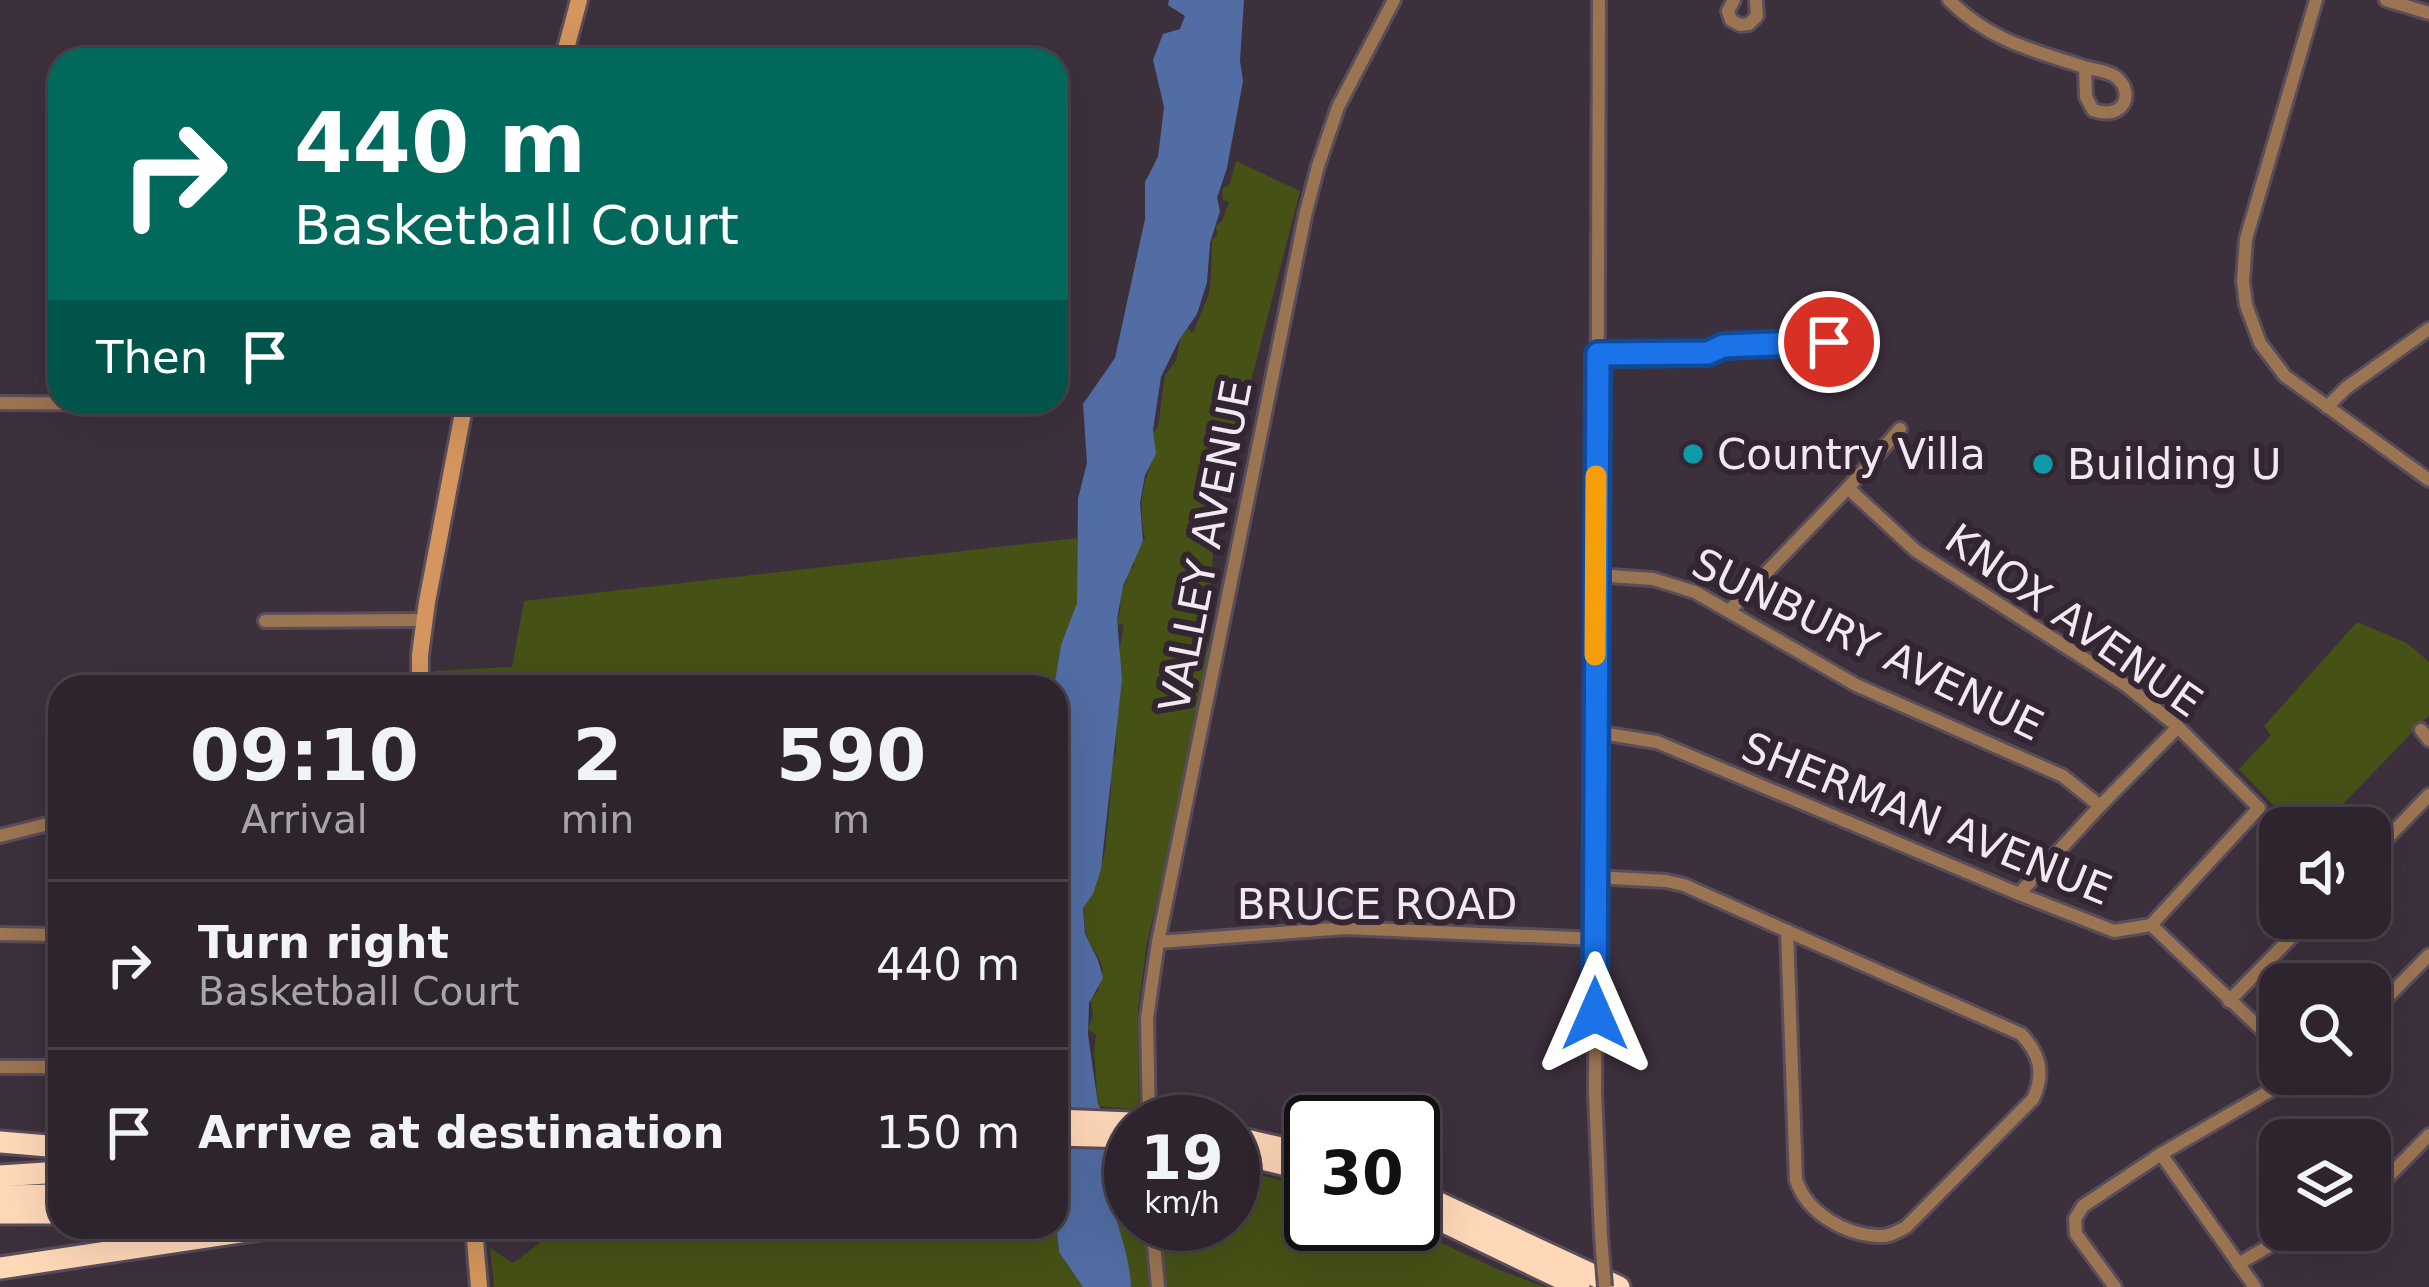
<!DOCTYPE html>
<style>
:root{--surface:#2e242e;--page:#3a303a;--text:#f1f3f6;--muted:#a7a4aa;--line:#49414a}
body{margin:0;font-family:"DejaVu Sans",sans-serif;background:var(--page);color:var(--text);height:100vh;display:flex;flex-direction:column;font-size:45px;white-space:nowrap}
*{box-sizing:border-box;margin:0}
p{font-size:39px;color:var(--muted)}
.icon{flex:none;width:66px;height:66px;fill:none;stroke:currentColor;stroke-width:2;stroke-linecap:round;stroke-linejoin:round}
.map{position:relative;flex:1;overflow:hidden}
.sheet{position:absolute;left:48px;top:675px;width:1020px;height:564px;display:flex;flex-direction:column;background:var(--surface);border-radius:36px;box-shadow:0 12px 48px #0002,0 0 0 3px var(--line)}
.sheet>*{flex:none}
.guide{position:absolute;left:48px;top:48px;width:1020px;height:366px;border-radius:36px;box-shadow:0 12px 48px #0002,0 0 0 3px var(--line);background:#00695c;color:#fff;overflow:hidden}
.buttons{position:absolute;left:2259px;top:807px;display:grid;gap:24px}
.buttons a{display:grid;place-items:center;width:132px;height:132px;border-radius:24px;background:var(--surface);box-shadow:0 12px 48px #0002,0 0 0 3px var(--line);font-size:60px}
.speed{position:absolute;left:1104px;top:1095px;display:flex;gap:24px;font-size:60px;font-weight:700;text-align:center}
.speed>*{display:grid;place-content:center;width:156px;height:156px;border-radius:50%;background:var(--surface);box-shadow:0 12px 48px #0002,0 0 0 3px var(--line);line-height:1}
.speed small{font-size:30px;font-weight:400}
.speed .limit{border:6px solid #111;border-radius:18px;background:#fff;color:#111}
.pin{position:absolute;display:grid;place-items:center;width:102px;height:102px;color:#fff;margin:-51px;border:6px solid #fff;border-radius:50%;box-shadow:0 3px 12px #0007}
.me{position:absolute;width:132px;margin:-66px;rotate:0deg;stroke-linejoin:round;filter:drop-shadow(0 0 9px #0008)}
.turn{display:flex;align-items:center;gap:42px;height:252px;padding:0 48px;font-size:54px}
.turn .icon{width:156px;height:156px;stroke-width:2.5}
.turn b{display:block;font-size:84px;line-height:102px}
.then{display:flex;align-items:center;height:114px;padding:0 48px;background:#0003;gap:24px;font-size:45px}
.eta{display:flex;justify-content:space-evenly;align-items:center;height:204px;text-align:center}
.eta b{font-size:72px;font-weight:800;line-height:84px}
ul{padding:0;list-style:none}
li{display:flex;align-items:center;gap:36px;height:168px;padding:0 48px;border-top:3px solid var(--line)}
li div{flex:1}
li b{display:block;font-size:45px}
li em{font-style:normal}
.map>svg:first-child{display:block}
</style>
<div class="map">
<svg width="2429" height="1287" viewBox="0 0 2429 1287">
<rect width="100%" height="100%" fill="#3d303d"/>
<g fill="#465116">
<path d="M1236,161l64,30 -62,241 -25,118 -6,120 -11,71 -49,201 -9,68 1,100 -41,-4 -4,-54 2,-17 -8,-6 5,-13 -3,-20 8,-4 2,-21 3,1c-2,-16 -11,-22 -16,-35 -2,-7 -3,-20 -3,-28l-4,-2 21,-41 4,-16 6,-61 -1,-17 6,-21v-42l6,-33 -3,-25 5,-26 -4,-2 -3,5 -1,-6c4,-6 6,-18 3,-25l8,-18 -2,-8 9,-4 -1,-6 12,-23c-3,-13 -5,-32 -2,-47 3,-20 15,-37 10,-58l5,-6 7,-52 11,-14 5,-27 7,-6 3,5 3,-2c4,-11 12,-28 15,-38 3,-17 2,-35 3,-53l5,-5 -1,-9 6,-5 7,-19 -6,-2 -1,-11 8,-5z"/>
<polygon points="1077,538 1077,603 1061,645 1054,687 436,687 434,671 512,667 524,601"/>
<polygon points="2357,622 2407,643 2429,662 2429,715 2320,828 2285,828 2276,818 2276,808 2239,769 2271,735 2264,726"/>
<polygon points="1108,1145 1131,1148 1131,1224 1233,1224 1233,1168 1311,1188 1311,1224 1401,1224 1499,1270 1545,1287 1131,1287 1109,1183"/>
<polygon points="1056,1221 1059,1252 1083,1287 494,1287 490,1248 513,1263 561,1227 1056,1227"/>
</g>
<path fill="#526da4" d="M1169,0h75l-4,61 3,20 -16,87 -10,30 3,13 -10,32 -3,39 -10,32 -18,26 -18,37 -8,53 3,24 -11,21 -5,28 3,38 -20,45 -6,33 5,60 -21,190 -8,25 -10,14 2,26 13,26 5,18 -14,25 -1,32 10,69c13,23 8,51 11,77 3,36 21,70 22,106h-48l-24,-35 -3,-31 -2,-534 7,-42 16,-42 1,-104 9,-36 -4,-59 32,-46 30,-139v-37l13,-25 6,-50 -11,-47 10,-26 17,-5 5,-13 -17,-11z"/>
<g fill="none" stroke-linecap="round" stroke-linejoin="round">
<g stroke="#5a4d5a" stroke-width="18">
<g id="street">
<polyline points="1599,0 1595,1092 1601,1236"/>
<polyline points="1734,0 1728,11 1731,20 1740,25 1749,24 1757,16 1756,0"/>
<path d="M1949,0c40,40 80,49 132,66 11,4 26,4 35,11 19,15 9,44 -23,33l-7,-13 -1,-29"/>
<polyline points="2316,0 2246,239 2243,281 2246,305 2260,343 2285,376 2429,480"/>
<polyline points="2386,0 2429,13"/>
<polyline points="1598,354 1708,353 1723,346 1829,342"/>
<polyline points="0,403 464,406"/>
<polyline points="2327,407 2346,388 2429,329"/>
<polyline points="1595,575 1653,579 1695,592 1856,685 2063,776 2100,806"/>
<polyline points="1730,610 1848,488 1900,429"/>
<polyline points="265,621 424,620"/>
<polyline points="2421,730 2429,740"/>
<polyline points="1595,732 1657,742 2019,894 2114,931 2151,925 2259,808 2178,727 2127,686 1916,551 1848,488"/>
<polyline points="0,836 60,821"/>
<polyline points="2370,856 2429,795"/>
<polyline points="1596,877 1666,881 1684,885 1787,931"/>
<polyline points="2019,894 2100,806 2178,727"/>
<polyline points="2151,925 2280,1047"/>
<path d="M1787,931l234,103c19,20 24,39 12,65l-127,128c-8,4 -17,10 -27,9 -34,-1 -72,-23 -83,-56z"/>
<polyline points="0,934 60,935"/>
<polyline points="1158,942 1346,928 1596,939"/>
<polyline points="2229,1001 2310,918"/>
<polyline points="2370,1015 2429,955"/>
<polyline points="0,1067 60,1067"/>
<polyline points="1149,1122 1147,1018 1158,942 1305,216 1318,166 1338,107 1394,0"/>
<polyline points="2161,1154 2255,1287"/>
<polyline points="2370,1188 2386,1179 2429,1135"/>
<polyline points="1152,1224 1158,1287"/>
<polyline points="2238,1264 2297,1230"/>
<polyline points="2115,1287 2076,1234 2075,1219 2083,1206 2161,1154 2299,1074"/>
</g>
</g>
<g stroke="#5a4d5a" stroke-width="22">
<g id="secondary">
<polyline points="563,60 579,0"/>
<polyline points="420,687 420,655 427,602 465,402"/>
<polyline points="474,1227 479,1287"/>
</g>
</g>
<g stroke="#5a4d5a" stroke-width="27">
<g id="highway">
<polyline points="1056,1120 1131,1123"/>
<polyline points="1056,1135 1131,1137"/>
<polyline points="1233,1137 1311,1155"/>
<polyline points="0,1142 60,1147"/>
<polyline points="1233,1152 1311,1171"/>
<polyline points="0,1176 60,1172"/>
<polyline points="1413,1191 1619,1287"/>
<polyline points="0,1196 60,1195"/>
<polyline points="1413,1207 1579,1287"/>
<polyline points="0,1213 60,1213"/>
<polyline points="0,1268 273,1227"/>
</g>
</g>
<use href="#street" stroke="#9b7452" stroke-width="12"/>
<use href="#secondary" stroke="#d4965e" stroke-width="16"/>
<use href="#highway" stroke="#ffd8b8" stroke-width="21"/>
<g stroke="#5a4d5a" stroke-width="18" stroke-linecap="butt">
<polyline id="street-bridge" points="1601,1236 1605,1287"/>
</g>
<use href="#street-bridge" stroke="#9b7452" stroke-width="12"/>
</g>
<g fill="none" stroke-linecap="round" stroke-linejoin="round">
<g stroke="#114b97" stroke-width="30">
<polyline id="route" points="1595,1014 1598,354 1708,353 1723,346 1829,342"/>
</g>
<use href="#route" stroke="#1a73e8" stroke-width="21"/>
<polyline stroke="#f59e0b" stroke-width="21" points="1595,655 1596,476"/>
</g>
<g fill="#0f9aa8" stroke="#332632" stroke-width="4.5">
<circle cx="1693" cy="454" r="12"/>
<circle cx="2043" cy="464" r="12"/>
</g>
<g text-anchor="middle" stroke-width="12" stroke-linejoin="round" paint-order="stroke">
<g font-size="42" fill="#f1e8f1" stroke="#332632" text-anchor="start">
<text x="1717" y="469">Country Villa</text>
<text x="2067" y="479">Building U</text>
</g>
<g font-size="42" fill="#f1e8f1" stroke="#332632">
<text transform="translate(1205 546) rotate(-79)" y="15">VALLEY AVENUE</text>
<text transform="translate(2074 620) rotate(35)" y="15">KNOX AVENUE</text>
<text transform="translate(1868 644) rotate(26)" y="15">SUNBURY AVENUE</text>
<text transform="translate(1927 818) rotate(22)" y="15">SHERMAN AVENUE</text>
<text x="1377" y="919">BRUCE ROAD</text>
</g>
</g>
</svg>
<div class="buttons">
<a><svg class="icon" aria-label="sound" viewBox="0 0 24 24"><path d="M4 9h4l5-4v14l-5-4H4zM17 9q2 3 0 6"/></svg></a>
<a><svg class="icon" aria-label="search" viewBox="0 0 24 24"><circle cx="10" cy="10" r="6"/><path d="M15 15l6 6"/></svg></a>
<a><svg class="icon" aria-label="layers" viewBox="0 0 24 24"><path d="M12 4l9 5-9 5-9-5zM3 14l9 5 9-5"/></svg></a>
</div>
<div class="speed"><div>19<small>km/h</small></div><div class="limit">30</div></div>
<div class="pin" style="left:1829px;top:342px;background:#d93025"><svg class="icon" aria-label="arrive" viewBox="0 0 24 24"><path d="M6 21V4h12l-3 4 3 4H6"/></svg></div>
<svg class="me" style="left:1595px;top:1014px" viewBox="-20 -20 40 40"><path d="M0-17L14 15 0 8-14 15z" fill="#1a73e8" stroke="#fff" stroke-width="4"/></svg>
<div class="guide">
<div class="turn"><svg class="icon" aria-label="right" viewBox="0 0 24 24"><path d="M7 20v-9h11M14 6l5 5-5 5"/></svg><div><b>440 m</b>Basketball Court</div></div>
<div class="then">Then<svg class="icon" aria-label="arrive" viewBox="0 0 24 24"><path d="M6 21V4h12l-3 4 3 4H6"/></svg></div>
</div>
<section class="sheet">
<div class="eta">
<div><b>09:10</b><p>Arrival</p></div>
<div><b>2</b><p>min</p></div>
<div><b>590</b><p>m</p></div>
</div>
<ul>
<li><svg class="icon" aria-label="right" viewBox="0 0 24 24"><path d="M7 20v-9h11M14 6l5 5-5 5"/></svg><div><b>Turn right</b><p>Basketball Court</p></div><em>440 m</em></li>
<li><svg class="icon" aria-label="arrive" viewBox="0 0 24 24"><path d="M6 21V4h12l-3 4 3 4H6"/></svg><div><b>Arrive at destination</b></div><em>150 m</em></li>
</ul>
</section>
</div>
